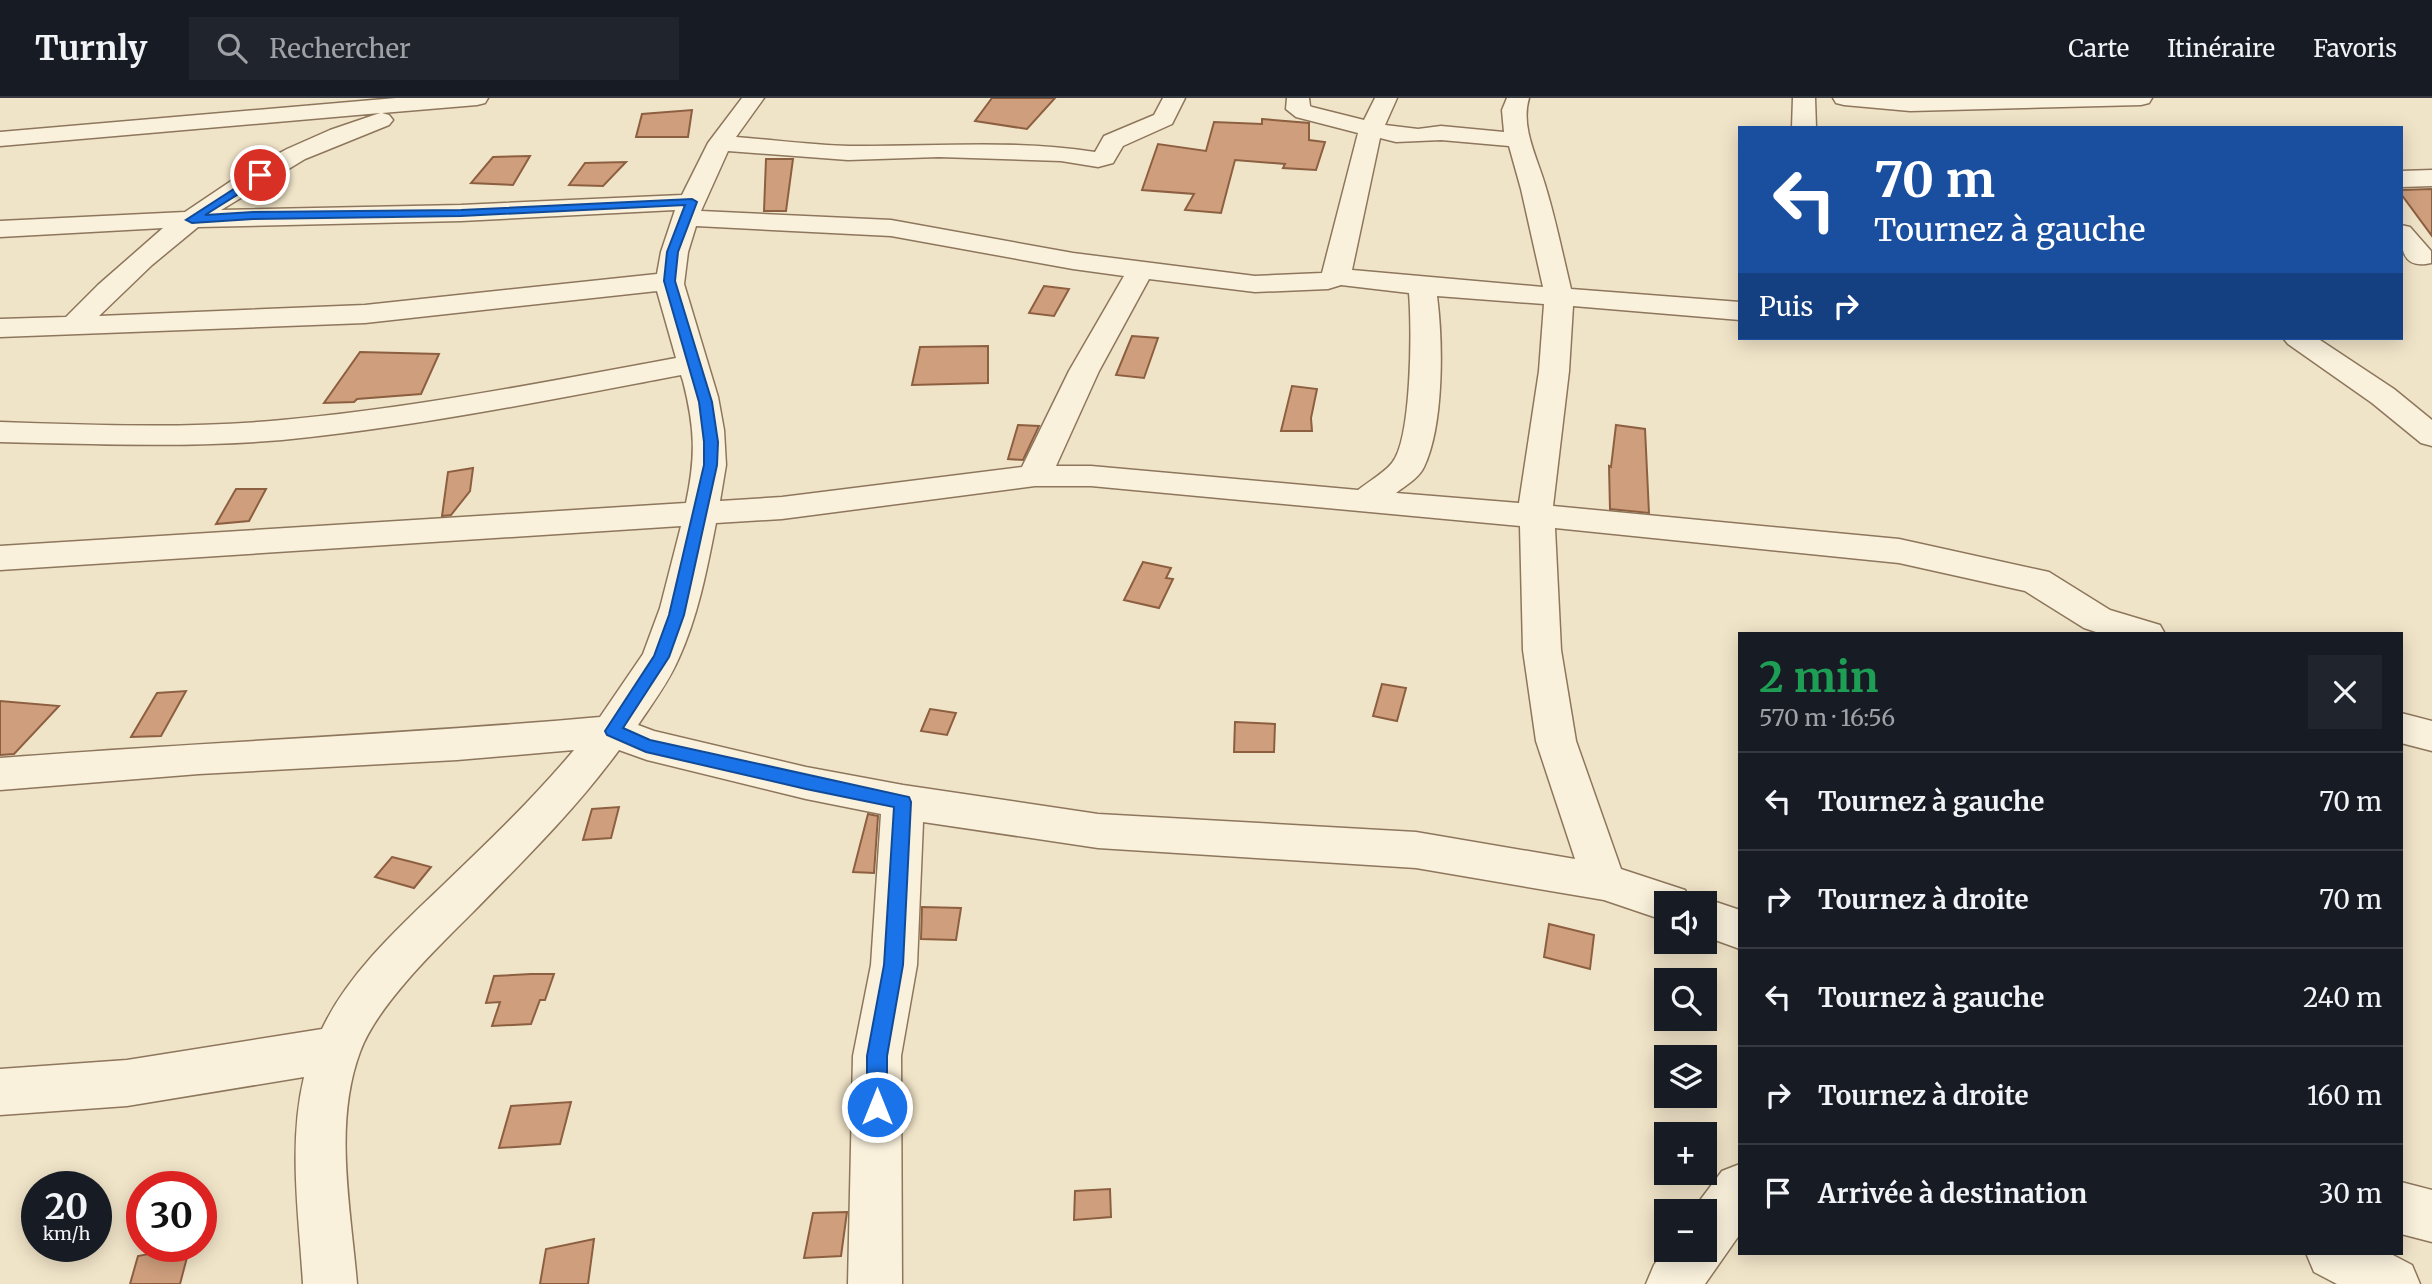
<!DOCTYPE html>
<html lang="fr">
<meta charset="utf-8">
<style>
:root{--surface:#171b24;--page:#20242c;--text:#f1f3f6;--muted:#9ea1a6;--line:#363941}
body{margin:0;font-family:Merriweather,serif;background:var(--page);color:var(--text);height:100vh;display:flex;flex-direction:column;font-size:26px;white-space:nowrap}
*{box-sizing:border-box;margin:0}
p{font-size:23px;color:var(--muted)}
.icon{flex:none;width:38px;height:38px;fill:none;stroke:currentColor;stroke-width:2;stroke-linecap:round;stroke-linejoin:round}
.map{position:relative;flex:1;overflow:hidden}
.panel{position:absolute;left:1738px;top:534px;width:665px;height:623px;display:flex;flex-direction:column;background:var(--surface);border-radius:0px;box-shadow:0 4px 18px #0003}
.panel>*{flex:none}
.guide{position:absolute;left:1738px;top:28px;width:665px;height:214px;border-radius:0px;box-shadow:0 4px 18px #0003;background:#1a4fa0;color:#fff;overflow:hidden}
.buttons{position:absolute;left:1654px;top:793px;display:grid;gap:14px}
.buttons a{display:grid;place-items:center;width:63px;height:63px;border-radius:0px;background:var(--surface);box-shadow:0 4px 18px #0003;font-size:35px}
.speed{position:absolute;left:21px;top:1073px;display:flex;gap:14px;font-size:35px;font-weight:700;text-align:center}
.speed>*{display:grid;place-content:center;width:91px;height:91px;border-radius:50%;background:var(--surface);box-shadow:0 4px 18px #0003;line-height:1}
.speed small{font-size:18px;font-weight:400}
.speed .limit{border:10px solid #d22;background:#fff;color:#111}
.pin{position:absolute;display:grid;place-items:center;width:60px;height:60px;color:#fff;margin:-30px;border:4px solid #fff;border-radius:50%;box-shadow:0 2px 7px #0007}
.me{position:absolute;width:77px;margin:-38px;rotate:0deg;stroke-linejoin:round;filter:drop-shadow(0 0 5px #0008)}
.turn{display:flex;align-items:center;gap:24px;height:147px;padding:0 21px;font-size:32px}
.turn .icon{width:91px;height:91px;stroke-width:2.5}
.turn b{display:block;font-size:49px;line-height:60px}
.then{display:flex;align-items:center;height:66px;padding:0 21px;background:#0003;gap:14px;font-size:26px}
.round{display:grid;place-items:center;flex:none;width:74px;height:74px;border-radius:0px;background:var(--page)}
.head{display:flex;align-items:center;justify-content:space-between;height:119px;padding:0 21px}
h1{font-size:42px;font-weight:700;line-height:52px;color:#1e9e55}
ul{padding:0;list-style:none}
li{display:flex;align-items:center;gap:21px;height:98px;padding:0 21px;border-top:2px solid var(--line)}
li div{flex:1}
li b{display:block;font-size:26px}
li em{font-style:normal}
header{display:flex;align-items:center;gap:42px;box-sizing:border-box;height:98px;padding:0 35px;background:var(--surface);border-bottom:2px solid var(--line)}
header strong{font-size:33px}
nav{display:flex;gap:38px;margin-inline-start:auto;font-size:24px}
.search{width:490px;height:63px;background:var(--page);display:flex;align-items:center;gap:18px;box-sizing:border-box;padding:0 24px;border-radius:0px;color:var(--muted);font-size:26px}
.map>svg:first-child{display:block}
</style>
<header>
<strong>Turnly</strong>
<div class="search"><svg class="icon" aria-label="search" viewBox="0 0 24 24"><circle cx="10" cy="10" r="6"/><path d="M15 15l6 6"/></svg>Rechercher</div>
<nav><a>Carte</a><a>Itinéraire</a><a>Favoris</a></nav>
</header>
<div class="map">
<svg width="2432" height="1186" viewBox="0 0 2432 1186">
<rect width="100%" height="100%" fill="#f0e4c8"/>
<g fill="#cf9f7d" stroke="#8d5f41" stroke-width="2">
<polygon points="992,0 1055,0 1027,31 975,23"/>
<polygon points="692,12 688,39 636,39 642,16"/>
<polygon points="1262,21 1309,25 1309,42 1325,44 1316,72 1283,70 1285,66 1235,62 1221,115 1185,112 1194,96 1142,92 1158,46 1206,53 1214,24 1262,26"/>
<polygon points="530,58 513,87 471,85 493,59"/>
<polygon points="766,61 793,61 786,113 764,113"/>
<polygon points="626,64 603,88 569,87 585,65"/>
<polygon points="2432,91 2432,138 2401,96 2401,92"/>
<polygon points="1044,188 1069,191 1054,218 1029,215"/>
<polygon points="1132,238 1158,240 1144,280 1116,277"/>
<polygon points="988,248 988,285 912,287 920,249"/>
<polygon points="360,254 439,256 421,296 357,301 354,304 324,305"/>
<polygon points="1292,288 1317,291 1311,320 1312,333 1281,333"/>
<polygon points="1018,327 1039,328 1023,362 1008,361"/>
<polygon points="1616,327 1645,331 1649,415 1610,411 1609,368 1611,369"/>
<polygon points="473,370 470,393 451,417 442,418 448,374"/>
<polygon points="236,391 266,391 249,423 216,426"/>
<polygon points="1143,464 1171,470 1166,480 1173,481 1159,510 1124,502"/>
<polygon points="1382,586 1406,590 1397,623 1373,618"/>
<polygon points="186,593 161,638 131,639 157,595"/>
<polygon points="0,603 59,608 14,656 0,657"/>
<polygon points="930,611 956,615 947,637 921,633"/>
<polygon points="1235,624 1275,626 1274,654 1234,654"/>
<polygon points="619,709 611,740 583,742 592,711"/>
<polygon points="868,716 878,718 874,775 853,774"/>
<polygon points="392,759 412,764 431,769 414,790 375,779"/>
<polygon points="922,809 961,810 956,842 921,841"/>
<polygon points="1549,826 1594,837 1590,871 1544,859"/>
<polygon points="531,876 554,876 545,902 540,902 531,926 492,928 500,904 486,905 494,878"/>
<polygon points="571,1004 560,1046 499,1050 511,1008"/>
<polygon points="1110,1091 1111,1119 1074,1122 1075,1093"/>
<polygon points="847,1114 841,1158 804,1160 813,1115"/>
<polygon points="594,1141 588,1186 540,1186 546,1151"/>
<polygon points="190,1148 180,1186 130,1186 138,1158"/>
</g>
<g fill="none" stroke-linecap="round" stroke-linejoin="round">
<g stroke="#8d765c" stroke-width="3">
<g id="minor">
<path d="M396,0h92l-3,5 -8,2 -95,8 7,2 4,5 -4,5 -84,34 -84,51 240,-5 221,-10 26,-52 34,-45h22l-28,39c38,3 75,8 113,9 82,1 164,-7 246,6l9,-16 50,-21 9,-17h22l-13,26 -49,22 -10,17 -15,4 -37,-6 -122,-4 -91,3 -120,-9 -27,60 190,9 182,33 182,23 67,-3 36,-140 -62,-16 -10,-8 1,-11h22l1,8 2,1 52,13 11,-22h22l-12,27 33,4 23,-3 63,6 -2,-22 5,-12h22c-9,30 9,61 17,90 10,33 17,68 25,101l169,13v18l-167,-14 -4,65 -16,135 346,33 150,33 61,38 50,15 5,9h-63l-18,-6 -59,-37 -126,-28 -344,-35 6,122 15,91 45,128 64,21 6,13 13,-5 36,12v39l-36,-13v-33h-38v18l-62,-21 -188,-32 -318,-20 -175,-26 -6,143 -16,91 1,228h-54l5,-228 18,-91 10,-151 -75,-15 -159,-39 -28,-10c-43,59 -95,110 -146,162 -35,35 -96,93 -113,140 -27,72 -9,158 -3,232h-54c-4,-68 -15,-140 1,-207l-177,29 -127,9v-46l127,-9 195,-31c26,-55 75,-100 119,-142 46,-44 92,-88 133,-137l-117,10 -258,14 -199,16v-32c200,-16 401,-23 600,-41l43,-63 17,-46 21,-82 -681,44v-24l686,-43c10,-47 9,-75 -3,-122l-2,-6c-132,25 -265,52 -399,65 -94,8 -188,4 -282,2v-20c94,3 188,7 282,-2 133,-12 263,-38 394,-62l-19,-67 -292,32 -365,14v-18l66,-2 32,-32 65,-57 -163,9v-16l185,-9 61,-41 41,-22 43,-19 50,-17 -380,33v-14zM1380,40l16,4 45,-2 68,6 12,43 22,98 -191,-17zM675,112l-14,42 -4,22 -292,31 -266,11 53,-51 46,-38 263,-6zM696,128l195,10 182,33 51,7 -55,95 -47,96 -240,30 -62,4 6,-36 -2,-35 -6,-33 -34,-113 4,-32zM1149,181l106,13 73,-3 13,-4 68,8c3,33 3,146 -17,170 -8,10 -24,19 -34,27l-267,-24h-35l43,-95zM1437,198l107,8 -5,67 -20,132 -123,-10c9,-7 23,-15 28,-26 20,-42 19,-125 13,-171zM1035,388h56l429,40 3,124 13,91 39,118 -159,-27 -318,-18 -195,-29 -97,-18 -152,-36 -16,-6c14,-21 30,-42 40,-65 20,-43 29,-91 38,-137l66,-4z"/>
<polygon points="1793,0 1815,0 1816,30 1792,30"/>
<polygon points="1833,0 2152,0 2149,5 2141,7 1910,13 1844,7 1836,5"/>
<polygon points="2432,72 2432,88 2401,89 2401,73"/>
<path d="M2401,127l9,2 21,24v12c-30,7 -30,-16 -30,-38z"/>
<polygon points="2283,240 2317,240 2394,291 2432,322 2432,348 2421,345 2372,305 2288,246"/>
<polygon points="2401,615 2432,623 2432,653 2401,645"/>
<polygon points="1740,1066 1740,1136 1705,1186 1646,1186 1654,1167 1666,1150 1704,1152 1704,1113 1692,1113 1722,1073"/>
<polygon points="2401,1084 2432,1092 2432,1144 2401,1136"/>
<polygon points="2306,1155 2389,1155 2412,1167 2420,1186 2337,1186 2314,1174"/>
</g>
</g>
<use href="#minor" fill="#faf1dc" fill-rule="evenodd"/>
</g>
<polygon fill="#1a73e8" stroke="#114b97" stroke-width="2" points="260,74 264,75 264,80 205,117 253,114 461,112 692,101 697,104 678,154 675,183 712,304 718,344 717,367 684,517 669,559 623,630 650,642 909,699 911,704 903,867 887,958 887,1009 884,1015 877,1018 870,1015 867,1009 867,958 884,867 894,709 806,691 646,654 607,637 605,633 654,558 669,517 704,367 704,344 699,304 664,183 667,154 685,107 461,118 253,121 192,125 186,122"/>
</svg>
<div class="buttons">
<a><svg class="icon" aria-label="sound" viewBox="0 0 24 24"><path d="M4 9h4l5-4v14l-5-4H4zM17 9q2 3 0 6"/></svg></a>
<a><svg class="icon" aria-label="search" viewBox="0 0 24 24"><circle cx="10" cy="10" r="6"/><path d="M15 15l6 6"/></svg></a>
<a><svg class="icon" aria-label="layers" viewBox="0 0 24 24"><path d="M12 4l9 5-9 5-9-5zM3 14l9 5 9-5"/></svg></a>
<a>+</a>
<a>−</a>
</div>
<div class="speed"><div>20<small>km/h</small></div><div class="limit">30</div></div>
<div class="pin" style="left:260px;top:77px;background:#d93025"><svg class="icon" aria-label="arrive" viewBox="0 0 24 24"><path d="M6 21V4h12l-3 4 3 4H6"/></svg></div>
<svg class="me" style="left:877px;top:1009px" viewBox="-20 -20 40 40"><circle r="17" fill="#1a73e8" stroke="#fff" stroke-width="3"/><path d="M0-11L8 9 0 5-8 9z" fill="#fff"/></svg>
<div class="guide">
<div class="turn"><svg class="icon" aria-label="left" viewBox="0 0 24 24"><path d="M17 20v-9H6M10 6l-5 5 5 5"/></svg><div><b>70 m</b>Tournez à gauche</div></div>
<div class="then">Puis<svg class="icon" aria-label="right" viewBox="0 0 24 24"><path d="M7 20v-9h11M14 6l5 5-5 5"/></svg></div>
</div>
<section class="panel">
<div class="head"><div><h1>2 min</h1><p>570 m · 16:56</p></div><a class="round"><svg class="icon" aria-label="close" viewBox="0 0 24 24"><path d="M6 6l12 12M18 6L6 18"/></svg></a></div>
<ul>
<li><svg class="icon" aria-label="left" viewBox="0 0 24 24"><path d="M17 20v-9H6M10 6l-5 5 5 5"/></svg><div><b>Tournez à gauche</b></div><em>70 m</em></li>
<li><svg class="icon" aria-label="right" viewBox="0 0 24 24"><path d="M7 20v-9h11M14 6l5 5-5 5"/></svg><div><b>Tournez à droite</b></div><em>70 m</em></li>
<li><svg class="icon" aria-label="left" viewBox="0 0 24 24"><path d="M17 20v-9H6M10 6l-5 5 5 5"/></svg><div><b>Tournez à gauche</b></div><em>240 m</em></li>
<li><svg class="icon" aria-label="right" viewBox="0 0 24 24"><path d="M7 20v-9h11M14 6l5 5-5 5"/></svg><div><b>Tournez à droite</b></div><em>160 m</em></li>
<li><svg class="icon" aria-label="arrive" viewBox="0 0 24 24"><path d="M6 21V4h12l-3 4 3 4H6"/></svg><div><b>Arrivée à destination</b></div><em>30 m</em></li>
</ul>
</section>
</div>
